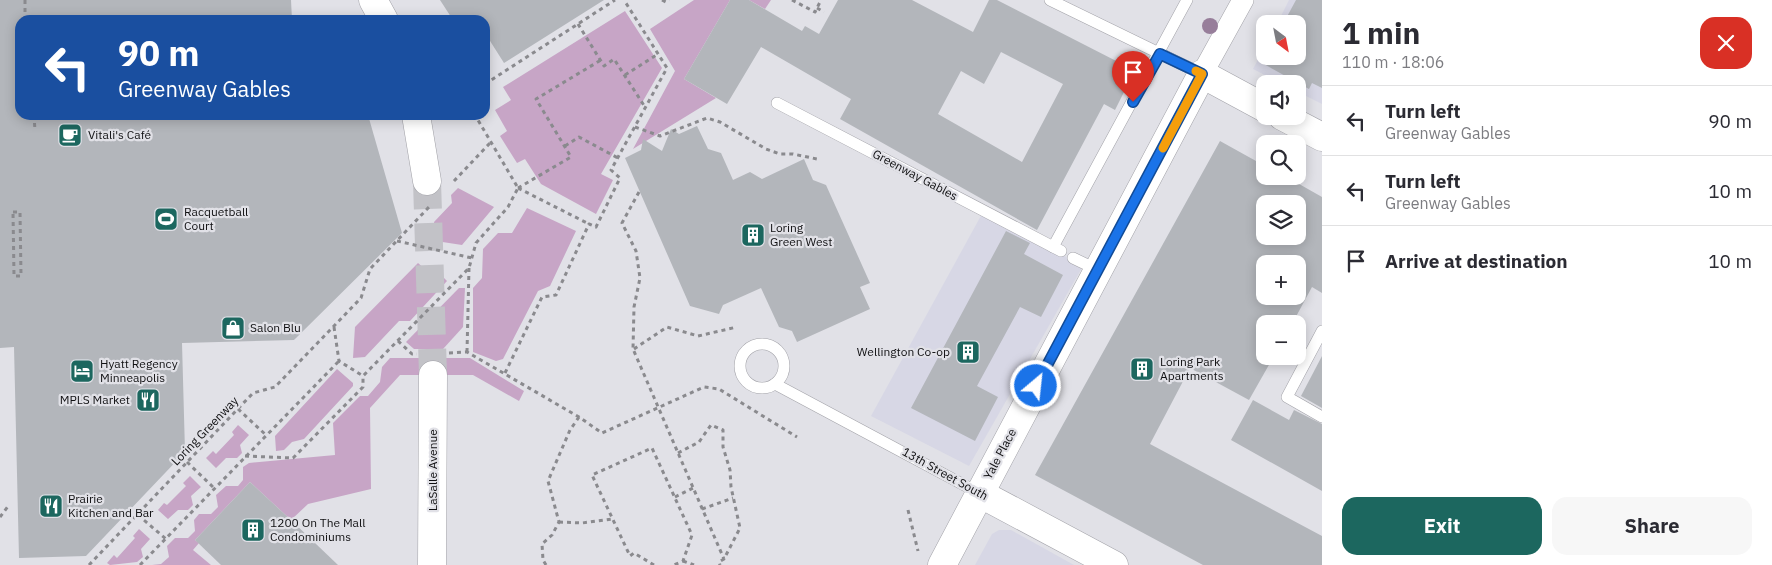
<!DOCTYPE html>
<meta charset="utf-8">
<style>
:root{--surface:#fff;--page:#f7f7f7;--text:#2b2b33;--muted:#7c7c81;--line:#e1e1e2;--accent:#1c675f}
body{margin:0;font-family:"IBM Plex Sans",sans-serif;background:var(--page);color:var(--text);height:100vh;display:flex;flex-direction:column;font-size:19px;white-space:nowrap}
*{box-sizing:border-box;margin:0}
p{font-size:16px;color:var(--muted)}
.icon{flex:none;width:28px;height:28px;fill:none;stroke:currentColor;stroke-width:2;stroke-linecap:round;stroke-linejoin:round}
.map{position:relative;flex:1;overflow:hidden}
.panel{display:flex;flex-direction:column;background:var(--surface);width:450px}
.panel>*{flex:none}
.hud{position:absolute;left:15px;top:15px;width:475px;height:105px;border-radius:15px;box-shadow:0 2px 12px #0003;background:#1a4fa0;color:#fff;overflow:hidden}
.needle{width:32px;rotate:148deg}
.buttons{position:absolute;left:1256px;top:15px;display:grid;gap:10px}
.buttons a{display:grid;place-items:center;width:50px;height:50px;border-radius:10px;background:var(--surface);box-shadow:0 2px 12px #0003;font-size:25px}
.pin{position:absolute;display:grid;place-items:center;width:42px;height:42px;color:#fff;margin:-51px -21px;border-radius:50% 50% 50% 0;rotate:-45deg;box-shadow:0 0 5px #0007}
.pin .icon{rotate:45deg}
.me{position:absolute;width:55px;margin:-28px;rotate:28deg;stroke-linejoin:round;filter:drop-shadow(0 0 4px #0008)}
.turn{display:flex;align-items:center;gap:18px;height:105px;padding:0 20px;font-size:22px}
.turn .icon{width:65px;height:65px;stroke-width:2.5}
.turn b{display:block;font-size:35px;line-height:42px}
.round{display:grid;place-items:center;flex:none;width:52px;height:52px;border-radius:15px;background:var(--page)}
.overview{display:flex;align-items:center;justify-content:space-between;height:85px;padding:0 20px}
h1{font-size:30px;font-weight:700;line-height:38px}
.action{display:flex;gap:10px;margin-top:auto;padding:10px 20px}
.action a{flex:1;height:58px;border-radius:15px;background:var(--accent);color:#fff;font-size:20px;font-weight:700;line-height:58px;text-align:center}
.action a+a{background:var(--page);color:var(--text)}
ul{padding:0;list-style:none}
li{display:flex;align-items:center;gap:15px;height:70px;padding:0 20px;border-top:1px solid var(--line)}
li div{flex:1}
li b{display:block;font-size:19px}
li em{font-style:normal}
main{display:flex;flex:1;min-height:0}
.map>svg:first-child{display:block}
</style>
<main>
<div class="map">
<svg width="1322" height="565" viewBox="0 0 1322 565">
<rect width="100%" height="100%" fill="#e1e1e7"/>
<g fill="#d7d7e5">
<polygon points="1289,0 1322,0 1322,104 1298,92 1298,84 1282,84 1253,69 1265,46 1265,56 1298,56 1298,24 1277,24"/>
<polygon points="983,212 1083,266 969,466 871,416"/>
<polygon points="999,530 1011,530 1074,565 975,565 992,534"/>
</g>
<g fill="#c7a5c6">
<polygon points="694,0 730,0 684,79 716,98 633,149 675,71 650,29"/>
<polygon points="749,0 771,0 765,9"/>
<polygon points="625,11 662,68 601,174 613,180 596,214 541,184 525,159 517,163 500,136 507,131 495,110 511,100 503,87"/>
<polygon points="458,188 494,207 462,245 436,241 434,222 452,203 451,195"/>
<polygon points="527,208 576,231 550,286 538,291 503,359 496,361 473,352 473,288 482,278 483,249 498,233 512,233"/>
<polygon points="418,263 429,273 439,273 447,281 410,321 399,321 365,357 353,358 355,327"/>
<polygon points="459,288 465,288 463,327 443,349 414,349 406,342"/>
<polygon points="390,358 470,358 524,391 519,401 473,375 400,375 370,408 371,489 308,504 291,520 250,482 195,540 199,543 193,550 211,565 152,565 161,564 169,557 167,546 175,538 188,538 195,531 194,520 199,514 211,514 218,507 216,495 226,486 238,486 243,480 243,467 249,463 335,455 333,423 360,396 368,396 380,382 382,367"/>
<polygon points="337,369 353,383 353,386 304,439 292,442 284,450 276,451 275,436"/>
<polygon points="238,425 249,435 240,445 242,453 237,458 226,458 216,468 206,458 213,451 216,454 234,435 232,432"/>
<polygon points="190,476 201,487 191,496 193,505 188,510 178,510 168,519 158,510 164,503 167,505 186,486 183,483"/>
<polygon points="139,529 150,539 141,549 143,557 137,562 110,565 107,563 114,555 117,558 135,538 133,536"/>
</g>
<g fill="#b3b6bb" fill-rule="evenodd">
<polygon points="0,0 291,0 292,20 20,20 20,115 368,115 402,233 294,340 182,343 185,452 86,556 19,558 14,347 0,348"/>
<polygon points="440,0 604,0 504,63 485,33 485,20 453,20"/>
<path d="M730,0h19l53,31 3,-5 14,8 19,-34h74l61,32 16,-32h8l129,66 -5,10 9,4 -15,30 -11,-6 -67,126 -197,-111 11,-20 -90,-52 -34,57 -43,-25zM1001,52l62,32 -41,78 -84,-48 23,-43 23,13z"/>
<polygon points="1296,0 1322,0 1322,88 1312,83 1309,89 1262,63 1266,56 1298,56 1298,24 1283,24"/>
<polygon points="697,126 708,149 721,153 733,180 750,172 762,179 804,159 813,180 826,185 870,283 860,287 870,309 797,342 792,331 779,327 761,288 723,305 719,314 690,306 625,158 641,150 643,139 662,151 671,129 679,134"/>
<path d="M1220,141l45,25v10h20l37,21v96l-10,-6 -20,37h-27v32h9l-25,44 -59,-32 -40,76 172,92v29h-119l-168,-90zM1265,204h33v32h-33zM1265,264h33v32h-33z"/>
<polygon points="1006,231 1030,243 1024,254 1063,275 1041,317 1020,307 977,386 998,397 975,441 911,408"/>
<polygon points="1322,356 1322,408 1301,396"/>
<polygon points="1253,400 1289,420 1294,410 1322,424 1322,491 1231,440"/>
<polygon points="250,482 291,520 338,565 221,565 195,540"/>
</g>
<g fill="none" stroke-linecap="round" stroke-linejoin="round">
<polyline stroke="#c2c2c7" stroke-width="28" stroke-dasharray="28 14" stroke-linecap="butt" points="427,181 433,375"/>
<g stroke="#a2a2a8" stroke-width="12">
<g id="lane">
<polyline points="1050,0 1202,74"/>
<polyline points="777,103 1061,251"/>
<polyline points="1053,247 1187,0"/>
<polyline points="1073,258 1098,270"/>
<polyline points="1322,331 1287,397 1322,417"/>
<circle cx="762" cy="366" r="22"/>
<polyline points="775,384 979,493"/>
</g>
</g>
<g stroke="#a2a2a8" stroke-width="22">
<polyline id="street" points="1202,74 1243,0"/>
</g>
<g stroke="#a2a2a8" stroke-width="29">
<g id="secondary">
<polyline points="373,0 384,20"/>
<polyline points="416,115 427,181"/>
<polyline points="1282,116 1322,137"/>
<polyline points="979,493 1114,565"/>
<polyline points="432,565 433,375"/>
<polyline points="942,565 1202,74 1265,108"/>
</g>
</g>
<g stroke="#8a8a8e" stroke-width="3" stroke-dasharray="4 4" stroke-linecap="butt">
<polyline points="25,0 25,20"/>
<polyline points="662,0 666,2 669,0"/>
<polyline points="792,0 815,12 821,0"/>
<polyline points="817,8 824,12"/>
<polyline points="578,24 604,66 614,59 645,107"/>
<polyline points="625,75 658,54"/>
<polyline points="485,84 615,0"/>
<polyline points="34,115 35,131"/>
<polyline points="635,127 660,136 707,118 720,122 766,149 780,154 793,154 817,159"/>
<polyline points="565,146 579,137 618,158"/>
<polyline points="454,181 490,143"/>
<polyline points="518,188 571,157 536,99 601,60"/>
<polyline points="518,188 589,224"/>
<polyline points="639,192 622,223 636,251 640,278 634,307 633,349 724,559"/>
<polygon points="13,212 20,212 21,276 14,276"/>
<polyline points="397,241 472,258"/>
<polyline points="334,327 339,361 363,376"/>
<polyline points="398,341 412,354 417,354"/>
<polyline points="634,349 667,327 698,336 737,327"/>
<polyline points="467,352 469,268"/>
<polyline points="449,353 467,352 579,417 602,433 704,387 719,389 797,437"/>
<polyline points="505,373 542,297 556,295 589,224 596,227 620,178 611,170 667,68 624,0"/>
<polyline points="238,409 266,435"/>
<polyline points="678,453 699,442 711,425 723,430 723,447 730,470 731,487 740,528 724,559 719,562 720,565"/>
<polyline points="245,456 293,458 363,387 363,376 469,268 476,243 508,207 518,188 475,115"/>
<polyline points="187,462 214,488"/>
<polyline points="675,497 693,488"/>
<polyline points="702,509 733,498"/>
<polyline points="908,510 918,551"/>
<polyline points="138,515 166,539"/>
<polyline points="0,517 9,505"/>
<polyline points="559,522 582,523 612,519"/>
<polyline points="683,561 694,565"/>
<polyline points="89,565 253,393 275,387 361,298 370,269 429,207"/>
<polyline points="140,565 339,361"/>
<polyline points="546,565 543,560 542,544 552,535 559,522 548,481 570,430 579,417"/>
<polyline points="654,565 634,553 630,556 592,475 652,448 692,535 683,561 674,565"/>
</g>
<use href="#lane" stroke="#fff" stroke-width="11"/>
<use href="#street" stroke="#fff" stroke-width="21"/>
<use href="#secondary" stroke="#fff" stroke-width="28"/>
</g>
<circle fill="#977e9a" cx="1210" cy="26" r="8"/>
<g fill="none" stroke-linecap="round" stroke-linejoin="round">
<g stroke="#114b97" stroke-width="12">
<polyline id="route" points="1036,386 1202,74 1160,54 1133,102"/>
</g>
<use href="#route" stroke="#1a73e8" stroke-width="9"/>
<polyline stroke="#f59e0b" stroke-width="9" points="1163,148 1202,74 1196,71"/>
</g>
<defs>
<g id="cafe-square" transform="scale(1.25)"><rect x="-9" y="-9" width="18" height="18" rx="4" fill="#1c675f" stroke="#e1e1e7"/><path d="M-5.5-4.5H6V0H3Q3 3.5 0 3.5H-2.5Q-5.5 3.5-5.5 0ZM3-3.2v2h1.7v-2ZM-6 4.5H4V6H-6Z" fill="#fff"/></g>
<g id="stadium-square" transform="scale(1.25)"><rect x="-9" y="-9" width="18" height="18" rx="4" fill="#1c675f" stroke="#e1e1e7"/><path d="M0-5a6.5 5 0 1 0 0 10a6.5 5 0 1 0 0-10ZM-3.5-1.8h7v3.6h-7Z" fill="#fff"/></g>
<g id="building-square" transform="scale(1.25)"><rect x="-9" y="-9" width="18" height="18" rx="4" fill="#1c675f" stroke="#e1e1e7"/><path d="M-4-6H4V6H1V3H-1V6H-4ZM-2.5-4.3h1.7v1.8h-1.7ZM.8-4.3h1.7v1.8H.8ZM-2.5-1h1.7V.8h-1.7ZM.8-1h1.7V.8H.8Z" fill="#fff"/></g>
<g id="shop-square" transform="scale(1.25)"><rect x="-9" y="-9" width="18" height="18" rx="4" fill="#1c675f" stroke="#e1e1e7"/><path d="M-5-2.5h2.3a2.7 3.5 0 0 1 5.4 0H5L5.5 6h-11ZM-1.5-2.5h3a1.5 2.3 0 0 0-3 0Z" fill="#fff"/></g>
<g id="hotel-square" transform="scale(1.25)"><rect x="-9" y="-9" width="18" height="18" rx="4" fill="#1c675f" stroke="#e1e1e7"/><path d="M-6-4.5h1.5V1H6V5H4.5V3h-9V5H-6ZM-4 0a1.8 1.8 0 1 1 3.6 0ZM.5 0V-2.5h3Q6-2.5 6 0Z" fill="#fff"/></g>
<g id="restaurant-square" transform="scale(1.25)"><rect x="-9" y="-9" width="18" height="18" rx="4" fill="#1c675f" stroke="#e1e1e7"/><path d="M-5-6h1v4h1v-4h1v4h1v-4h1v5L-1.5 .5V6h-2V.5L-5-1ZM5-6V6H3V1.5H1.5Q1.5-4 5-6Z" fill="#fff"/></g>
</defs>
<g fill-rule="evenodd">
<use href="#cafe-square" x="70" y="135"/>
<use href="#stadium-square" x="166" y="219"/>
<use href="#building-square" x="753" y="235"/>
<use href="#shop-square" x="233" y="328"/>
<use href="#building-square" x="968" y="352"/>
<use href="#building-square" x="1142" y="369"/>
<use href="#hotel-square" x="82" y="371"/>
<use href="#restaurant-square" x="148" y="400"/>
<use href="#restaurant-square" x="51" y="506"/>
<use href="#building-square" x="253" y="530"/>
</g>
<g text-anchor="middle" stroke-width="4.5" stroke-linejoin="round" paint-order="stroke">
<g font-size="12" fill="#101012" stroke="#e1e1e7" text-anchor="start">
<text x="88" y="139">Vitali's Café</text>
<text x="184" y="216">Racquetball<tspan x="184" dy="14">Court</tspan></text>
<text x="770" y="232">Loring<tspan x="770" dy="14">Green West</tspan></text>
<text x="250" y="332">Salon Blu</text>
<text x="950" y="356" text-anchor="end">Wellington Co-op</text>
<text x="1160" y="366">Loring Park<tspan x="1160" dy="14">Apartments</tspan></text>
<text x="100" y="368">Hyatt Regency<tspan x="100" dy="14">Minneapolis</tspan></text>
<text x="130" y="404" text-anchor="end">MPLS Market</text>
<text x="68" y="503">Prairie<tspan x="68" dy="14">Kitchen and Bar</tspan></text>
<text x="270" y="527">1200 On The Mall<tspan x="270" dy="14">Condominiums</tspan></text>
</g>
<g font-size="12" fill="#101012" stroke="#e1e1e7">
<text transform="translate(915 175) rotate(28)" y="4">Greenway Gables</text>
<text transform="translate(205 431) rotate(-46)" y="4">Loring Greenway</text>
<text transform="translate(1000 454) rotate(-62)" y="4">Yale Place</text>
<text transform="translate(433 470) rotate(-90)" y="4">LaSalle Avenue</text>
<text transform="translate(945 474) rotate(29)" y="4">13th Street South</text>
</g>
</g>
</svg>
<div class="buttons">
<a><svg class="needle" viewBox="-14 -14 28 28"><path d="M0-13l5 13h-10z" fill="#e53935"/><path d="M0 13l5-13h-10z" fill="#7c7c81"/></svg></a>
<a><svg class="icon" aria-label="sound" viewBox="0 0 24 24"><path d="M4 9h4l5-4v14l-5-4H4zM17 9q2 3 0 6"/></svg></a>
<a><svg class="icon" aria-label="search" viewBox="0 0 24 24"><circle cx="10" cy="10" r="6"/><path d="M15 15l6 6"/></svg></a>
<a><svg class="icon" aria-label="layers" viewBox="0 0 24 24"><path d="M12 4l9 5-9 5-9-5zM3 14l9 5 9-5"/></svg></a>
<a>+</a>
<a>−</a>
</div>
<div class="pin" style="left:1133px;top:102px;background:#d93025"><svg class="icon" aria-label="arrive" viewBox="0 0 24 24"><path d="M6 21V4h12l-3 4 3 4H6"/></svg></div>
<svg class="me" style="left:1036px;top:386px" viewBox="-20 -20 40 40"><circle r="17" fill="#1a73e8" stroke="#fff" stroke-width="3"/><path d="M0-11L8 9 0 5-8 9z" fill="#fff"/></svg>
<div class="hud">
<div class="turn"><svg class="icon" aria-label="left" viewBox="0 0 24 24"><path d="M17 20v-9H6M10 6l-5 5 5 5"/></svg><div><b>90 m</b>Greenway Gables</div></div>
</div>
</div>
<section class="panel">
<div class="overview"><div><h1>1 min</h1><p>110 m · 18:06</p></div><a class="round" style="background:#d93025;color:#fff"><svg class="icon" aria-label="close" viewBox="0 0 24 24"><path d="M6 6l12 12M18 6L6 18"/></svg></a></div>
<ul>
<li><svg class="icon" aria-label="left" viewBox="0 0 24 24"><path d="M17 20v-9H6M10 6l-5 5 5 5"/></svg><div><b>Turn left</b><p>Greenway Gables</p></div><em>90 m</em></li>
<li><svg class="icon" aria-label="left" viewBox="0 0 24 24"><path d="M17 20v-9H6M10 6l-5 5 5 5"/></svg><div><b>Turn left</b><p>Greenway Gables</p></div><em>10 m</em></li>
<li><svg class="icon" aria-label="arrive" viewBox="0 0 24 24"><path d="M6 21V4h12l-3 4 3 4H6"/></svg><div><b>Arrive at destination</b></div><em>10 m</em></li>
</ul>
<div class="action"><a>Exit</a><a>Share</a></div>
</section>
</main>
